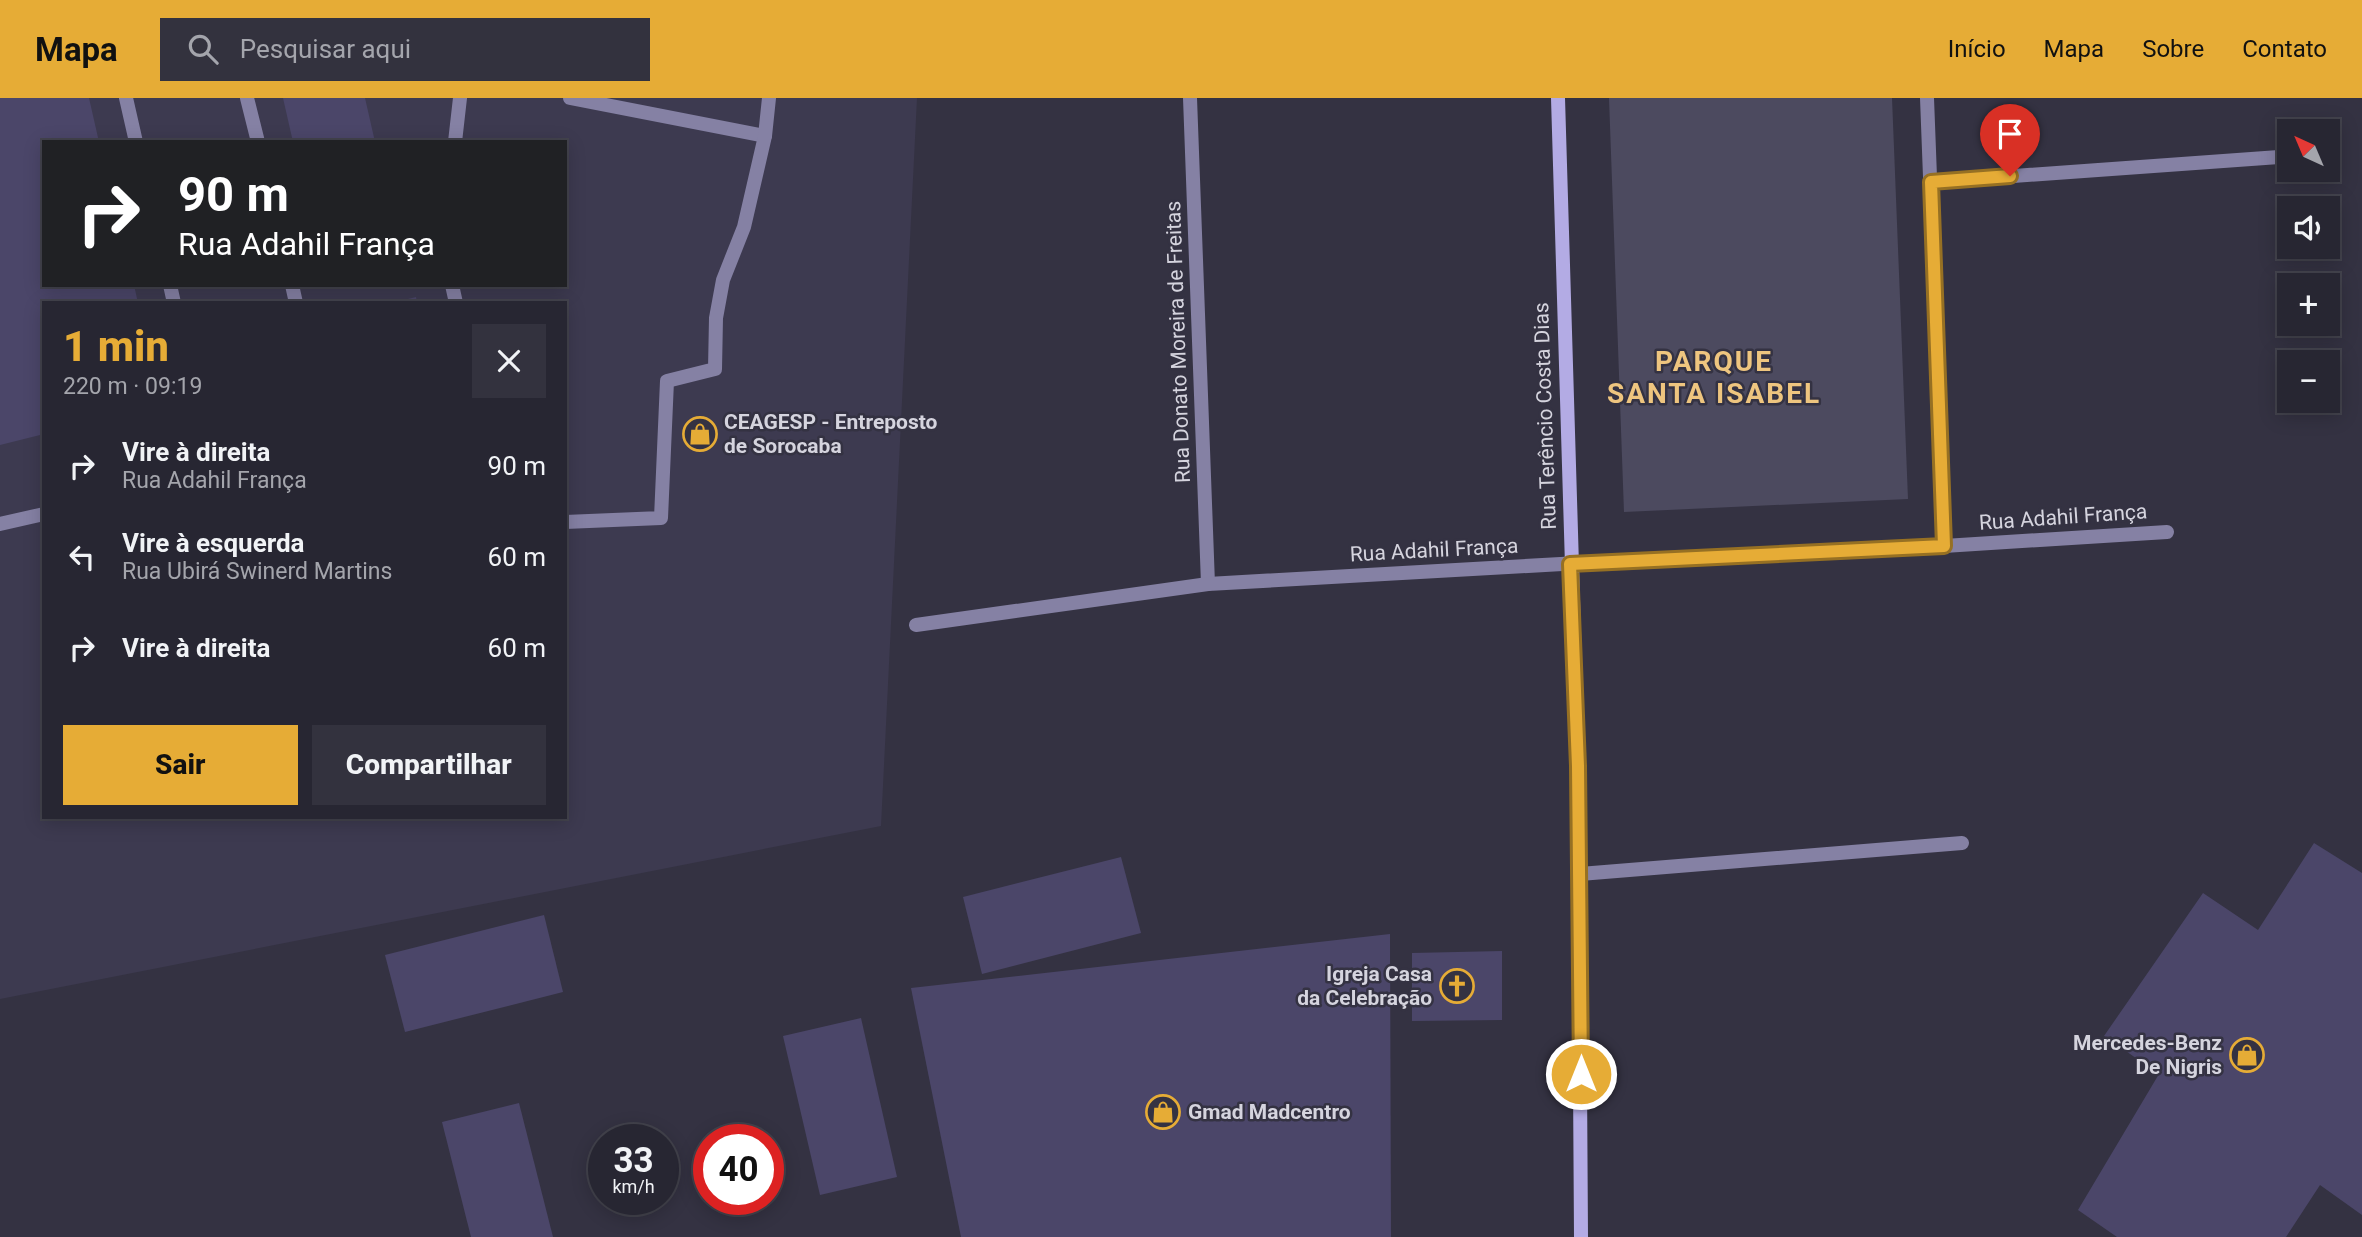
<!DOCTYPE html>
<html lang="pt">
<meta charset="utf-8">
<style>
:root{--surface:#272632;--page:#33323e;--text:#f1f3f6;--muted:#a4a5ac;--line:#43434d;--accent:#e6ac36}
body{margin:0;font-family:Roboto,sans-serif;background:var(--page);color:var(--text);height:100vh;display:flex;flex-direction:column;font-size:26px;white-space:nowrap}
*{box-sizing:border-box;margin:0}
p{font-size:23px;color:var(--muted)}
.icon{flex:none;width:38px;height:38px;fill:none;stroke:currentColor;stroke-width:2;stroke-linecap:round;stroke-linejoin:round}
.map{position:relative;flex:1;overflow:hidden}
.drawer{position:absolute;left:42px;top:203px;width:525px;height:518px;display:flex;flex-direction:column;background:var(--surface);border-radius:0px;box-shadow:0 4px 18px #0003,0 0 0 2px var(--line)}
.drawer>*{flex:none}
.guide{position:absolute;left:42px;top:42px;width:525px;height:147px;border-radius:0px;box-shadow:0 4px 18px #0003,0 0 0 2px var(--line);background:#202124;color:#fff;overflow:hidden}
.needle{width:46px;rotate:316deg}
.fabs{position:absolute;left:2277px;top:21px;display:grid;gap:14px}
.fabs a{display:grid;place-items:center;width:63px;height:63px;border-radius:0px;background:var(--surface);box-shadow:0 4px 18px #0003,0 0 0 2px var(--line);font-size:35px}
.speed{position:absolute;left:588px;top:1026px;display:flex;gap:14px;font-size:35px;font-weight:700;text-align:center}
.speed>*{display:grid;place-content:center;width:91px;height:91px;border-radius:50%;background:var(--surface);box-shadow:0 4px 18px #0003,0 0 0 2px var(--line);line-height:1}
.speed small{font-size:18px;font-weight:400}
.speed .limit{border:10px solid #d22;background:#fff;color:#111}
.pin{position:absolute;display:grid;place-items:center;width:60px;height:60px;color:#fff;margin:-72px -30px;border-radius:50% 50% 50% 0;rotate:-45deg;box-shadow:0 0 7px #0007}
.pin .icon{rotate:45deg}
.me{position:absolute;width:77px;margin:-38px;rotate:0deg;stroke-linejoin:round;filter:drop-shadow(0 0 5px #0008)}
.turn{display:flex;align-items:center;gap:24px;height:147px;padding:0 21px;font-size:32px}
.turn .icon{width:91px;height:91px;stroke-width:2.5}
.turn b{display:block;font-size:49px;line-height:60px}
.round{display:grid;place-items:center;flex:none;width:74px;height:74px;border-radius:0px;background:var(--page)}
.headline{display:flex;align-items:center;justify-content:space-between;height:119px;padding:0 21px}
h1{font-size:42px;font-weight:800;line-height:52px;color:var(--accent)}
.action{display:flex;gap:14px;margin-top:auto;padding:14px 21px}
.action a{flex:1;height:80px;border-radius:0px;background:var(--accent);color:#111;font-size:28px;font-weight:800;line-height:80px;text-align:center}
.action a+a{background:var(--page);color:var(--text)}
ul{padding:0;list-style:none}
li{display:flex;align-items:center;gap:21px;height:91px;padding:0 21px}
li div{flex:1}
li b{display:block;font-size:26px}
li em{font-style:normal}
header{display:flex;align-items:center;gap:42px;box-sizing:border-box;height:98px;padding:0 35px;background:var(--accent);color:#111}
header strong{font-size:33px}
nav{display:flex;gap:38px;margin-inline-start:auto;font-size:24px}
.search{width:490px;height:63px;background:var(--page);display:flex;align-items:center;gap:18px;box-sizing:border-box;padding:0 24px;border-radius:0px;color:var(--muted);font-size:26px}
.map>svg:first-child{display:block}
</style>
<header>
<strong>Mapa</strong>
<div class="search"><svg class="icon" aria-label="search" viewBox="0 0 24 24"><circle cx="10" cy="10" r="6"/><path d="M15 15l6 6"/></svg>Pesquisar aqui</div>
<nav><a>Início</a><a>Mapa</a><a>Sobre</a><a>Contato</a></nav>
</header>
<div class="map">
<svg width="2362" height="1139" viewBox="0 0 2362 1139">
<rect width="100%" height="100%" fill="#343242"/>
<path fill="#3d3a50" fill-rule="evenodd" d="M0,0h917l-36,728 -881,173zM44,44h521v143h-521zM44,205h521v514h-521z"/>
<polygon fill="#4c4a5f" points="1609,0 1892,0 1908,401 1624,414"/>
<g fill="#4b4669">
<polygon points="0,0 89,0 99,44 44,44 44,187 134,187 138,205 44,205 44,336 0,347"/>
<polygon points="283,0 365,0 375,44 293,44"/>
<polygon points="416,199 417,205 396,205 396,204"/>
<polygon points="2314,745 2362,775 2362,1117 2320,1087 2286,1139 2117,1139 2078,1112 2159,976 2104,938 2203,795 2258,832"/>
<polygon points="1121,759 1141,835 982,876 963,799"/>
<polygon points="544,817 563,894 405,934 385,857"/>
<polygon points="1390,836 1391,1139 961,1139 911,890"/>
<polygon points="1502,853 1502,922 1412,923 1412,855"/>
<polygon points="861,920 897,1079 820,1097 783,938"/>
<polygon points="519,1005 553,1139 471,1139 442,1024"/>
</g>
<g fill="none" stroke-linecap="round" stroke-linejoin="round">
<g stroke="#8581a4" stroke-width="14">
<polyline points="126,0 136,44"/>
<polyline points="247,0 258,44"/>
<polyline points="570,0 765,38"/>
<polyline points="455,44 460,0"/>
<polyline points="170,187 174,205"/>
<polyline points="292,187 296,205"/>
<polyline points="452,187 456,205"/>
<polyline points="565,424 661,420 667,283 715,271 716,220 723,182 744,129 765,38 769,0"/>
<polyline points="0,426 44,416"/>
<polyline points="1580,776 1962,745"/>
</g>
<g stroke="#8581a4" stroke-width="14">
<polyline points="1190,0 1208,486"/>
<polyline points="1927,0 1944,448"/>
<polyline points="1931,84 2279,59"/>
<polyline points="916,527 1208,486 1597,464 1944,448 2167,434"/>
</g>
<polyline stroke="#b3abe4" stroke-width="14" points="1558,0 1578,668 1581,1139"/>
</g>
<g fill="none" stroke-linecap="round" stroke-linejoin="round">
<g stroke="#967023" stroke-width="18">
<polyline id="route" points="1581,976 1578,668 1570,466 1944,448 1931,84 2010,78"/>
</g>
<use href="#route" stroke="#e6ac36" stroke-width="12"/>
</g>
<defs>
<g id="shop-ring" transform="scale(1.75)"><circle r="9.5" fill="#343242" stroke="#e6ac36" stroke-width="1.5"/><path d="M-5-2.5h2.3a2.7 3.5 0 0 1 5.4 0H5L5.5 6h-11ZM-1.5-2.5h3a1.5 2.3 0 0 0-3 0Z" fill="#e6ac36"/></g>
<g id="church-ring" transform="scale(1.75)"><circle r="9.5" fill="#343242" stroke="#e6ac36" stroke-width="1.5"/><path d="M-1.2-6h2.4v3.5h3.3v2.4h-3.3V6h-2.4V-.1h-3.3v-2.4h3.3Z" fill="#e6ac36"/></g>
</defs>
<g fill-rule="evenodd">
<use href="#shop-ring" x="700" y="336"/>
<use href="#church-ring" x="1457" y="888"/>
<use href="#shop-ring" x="2247" y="957"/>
<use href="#shop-ring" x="1163" y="1014"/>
</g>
<g text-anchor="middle" stroke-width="5" stroke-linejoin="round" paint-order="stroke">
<g font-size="21" fill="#d5d4de" stroke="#343242">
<text transform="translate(1178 244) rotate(-92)" y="7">Rua Donato Moreira de Freitas</text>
<text transform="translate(1545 318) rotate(-92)" y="7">Rua Terêncio Costa Dias</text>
<text transform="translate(2063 419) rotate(-4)" y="7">Rua Adahil França</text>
<text transform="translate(1434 452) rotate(-3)" y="7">Rua Adahil França</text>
</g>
<g font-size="21" font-weight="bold" fill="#d5d4de" stroke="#343242" text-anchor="start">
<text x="724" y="331">CEAGESP - Entreposto<tspan x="724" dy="24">de Sorocaba</tspan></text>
<text x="1432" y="883" text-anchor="end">Igreja Casa<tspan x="1432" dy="24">da Celebração</tspan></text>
<text x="2222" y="952" text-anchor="end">Mercedes-Benz<tspan x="2222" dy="24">De Nigris</tspan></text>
<text x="1188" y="1021">Gmad Madcentro</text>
</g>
<g font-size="28" font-weight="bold" letter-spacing="2" fill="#eec57f" stroke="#343242">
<text x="1714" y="273">PARQUE<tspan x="1714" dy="32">SANTA ISABEL</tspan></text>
</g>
</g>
</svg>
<div class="fabs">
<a><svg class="needle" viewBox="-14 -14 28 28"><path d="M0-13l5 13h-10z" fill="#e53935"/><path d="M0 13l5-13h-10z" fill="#a4a5ac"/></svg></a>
<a><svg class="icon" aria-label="sound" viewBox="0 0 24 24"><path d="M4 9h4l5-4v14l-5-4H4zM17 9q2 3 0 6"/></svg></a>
<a>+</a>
<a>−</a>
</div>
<div class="speed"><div>33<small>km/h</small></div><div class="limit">40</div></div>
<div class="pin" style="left:2010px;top:78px;background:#d93025"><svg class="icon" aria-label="arrive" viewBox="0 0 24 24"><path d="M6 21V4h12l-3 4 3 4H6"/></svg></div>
<svg class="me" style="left:1581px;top:976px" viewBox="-20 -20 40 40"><circle r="17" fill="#e6ac36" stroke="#fff" stroke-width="3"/><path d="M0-11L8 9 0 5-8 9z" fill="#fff"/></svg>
<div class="guide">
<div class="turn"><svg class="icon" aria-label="right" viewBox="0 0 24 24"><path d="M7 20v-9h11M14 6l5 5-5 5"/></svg><div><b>90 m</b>Rua Adahil França</div></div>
</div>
<section class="drawer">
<div class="headline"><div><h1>1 min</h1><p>220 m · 09:19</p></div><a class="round"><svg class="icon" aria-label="close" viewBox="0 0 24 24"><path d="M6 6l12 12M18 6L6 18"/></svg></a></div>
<ul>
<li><svg class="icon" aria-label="right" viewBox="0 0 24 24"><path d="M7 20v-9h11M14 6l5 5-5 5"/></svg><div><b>Vire à direita</b><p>Rua Adahil França</p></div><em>90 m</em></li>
<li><svg class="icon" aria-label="left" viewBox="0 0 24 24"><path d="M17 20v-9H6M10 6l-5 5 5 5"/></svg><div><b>Vire à esquerda</b><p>Rua Ubirá Swinerd Martins</p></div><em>60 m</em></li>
<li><svg class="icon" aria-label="right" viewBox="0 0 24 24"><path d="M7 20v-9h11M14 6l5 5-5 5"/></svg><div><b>Vire à direita</b></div><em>60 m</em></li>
</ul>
<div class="action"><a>Sair</a><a>Compartilhar</a></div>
</section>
</div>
